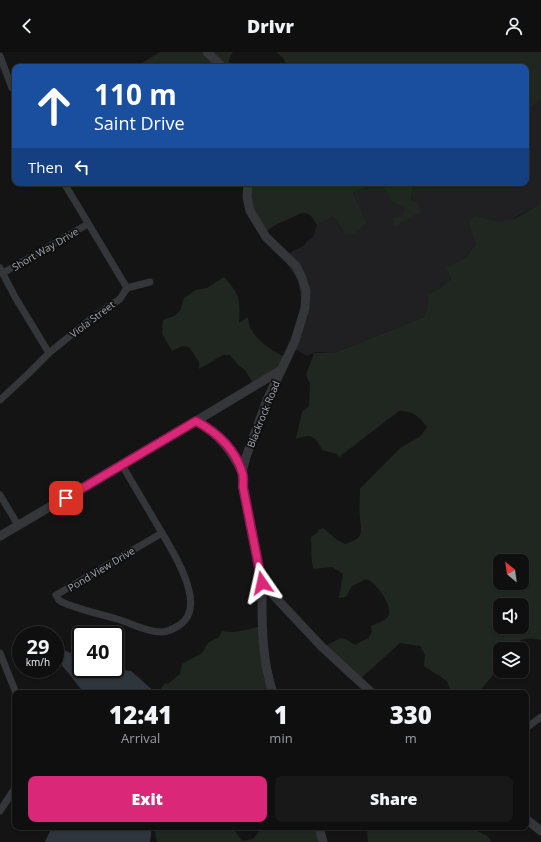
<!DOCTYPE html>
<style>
:root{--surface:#0f0f10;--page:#181819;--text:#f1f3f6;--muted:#9b9c9f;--line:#2f2f30;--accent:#db2777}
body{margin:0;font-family:"Open Sans",sans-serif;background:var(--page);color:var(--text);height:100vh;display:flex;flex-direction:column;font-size:15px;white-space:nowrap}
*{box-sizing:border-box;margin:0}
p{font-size:13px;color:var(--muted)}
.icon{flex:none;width:22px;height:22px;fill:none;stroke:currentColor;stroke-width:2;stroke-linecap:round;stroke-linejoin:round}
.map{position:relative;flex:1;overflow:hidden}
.sheet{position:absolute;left:12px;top:638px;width:517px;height:140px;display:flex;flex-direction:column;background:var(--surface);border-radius:8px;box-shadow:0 1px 3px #0004,0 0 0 1px var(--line)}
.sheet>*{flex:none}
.hud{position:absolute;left:12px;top:12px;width:517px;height:122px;border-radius:8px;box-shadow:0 1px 3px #0004,0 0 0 1px var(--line);background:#1a4fa0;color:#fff;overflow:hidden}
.needle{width:26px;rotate:331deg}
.buttons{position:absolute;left:493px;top:502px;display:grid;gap:8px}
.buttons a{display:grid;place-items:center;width:36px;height:36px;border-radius:8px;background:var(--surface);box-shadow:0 1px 3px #0004,0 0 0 1px var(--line);font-size:20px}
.speed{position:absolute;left:12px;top:574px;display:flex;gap:8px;font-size:20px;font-weight:700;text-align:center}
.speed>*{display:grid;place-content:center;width:52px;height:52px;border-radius:50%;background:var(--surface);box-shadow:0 1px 3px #0004,0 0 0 1px var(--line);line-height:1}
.speed small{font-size:10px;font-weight:400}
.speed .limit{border:2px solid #111;border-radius:6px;background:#fff;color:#111}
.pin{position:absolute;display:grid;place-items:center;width:34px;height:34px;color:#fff;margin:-17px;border-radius:8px;box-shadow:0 2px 6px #0006}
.me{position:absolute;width:44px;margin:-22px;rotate:349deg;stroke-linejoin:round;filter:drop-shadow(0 0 3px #0008)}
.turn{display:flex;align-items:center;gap:14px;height:84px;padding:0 16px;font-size:18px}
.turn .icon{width:52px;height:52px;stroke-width:2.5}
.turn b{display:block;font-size:28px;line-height:34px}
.then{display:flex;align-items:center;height:38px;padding:0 16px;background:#0003;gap:8px;font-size:15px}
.eta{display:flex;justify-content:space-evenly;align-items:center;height:68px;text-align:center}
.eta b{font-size:24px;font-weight:800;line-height:28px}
.action{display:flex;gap:8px;margin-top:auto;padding:8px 16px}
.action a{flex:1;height:46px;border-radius:8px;background:var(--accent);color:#fff;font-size:16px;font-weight:800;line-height:46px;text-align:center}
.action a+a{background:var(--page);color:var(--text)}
header{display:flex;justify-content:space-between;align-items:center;height:52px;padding:0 16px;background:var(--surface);font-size:18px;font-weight:800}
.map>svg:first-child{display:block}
</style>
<header><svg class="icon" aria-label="back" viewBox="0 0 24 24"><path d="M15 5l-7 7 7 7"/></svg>Drivr<svg class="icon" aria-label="person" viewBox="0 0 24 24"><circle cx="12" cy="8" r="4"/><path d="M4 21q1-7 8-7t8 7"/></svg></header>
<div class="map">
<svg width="541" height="790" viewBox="0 0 541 790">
<rect width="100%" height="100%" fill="#141415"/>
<polygon fill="#202022" points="541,48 541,151 507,170 491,170 474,164 468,170 476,192 466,205 447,216 451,227 439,237 428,241 427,256 424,265 334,301 316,300 307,304 293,296 301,264 301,246 298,228 282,205 305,193 307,189 313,185 317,173 333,164 335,166 345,182 367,171 353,141 374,131 379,131 383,135 391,150 404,155 404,158 402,163 394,166 394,173 420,160 411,145 415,131 526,131 526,58"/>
<g fill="#202721" fill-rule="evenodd">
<polygon points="160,0 233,0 229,7 230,15 137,15 137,14"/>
<polygon points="276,0 541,0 541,48 526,58 526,15 288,15 283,6"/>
<path d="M247,131h127l-21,10 14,30 -14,11 -3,-2 -5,2 -10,-16 -2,-2 -16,9c-4,-7 -7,-13 -15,-12l-27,12 -12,9 -13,-23z"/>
<polygon points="379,131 415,131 411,145 412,148 418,151 421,160 394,174 393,166 402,163 404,158 404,155 391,150 383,135"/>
<path d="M541,151v437c-14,-3 -21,-2 -32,9h-9c0,22 -9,29 -23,44h-25l-5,-12 -23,-15 1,-11 -5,-9 -20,-3 -42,38 -34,-34 16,-9 5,1 10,6 13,-7 4,-6 -1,-6c6,-3 16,-5 18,-12 2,-11 -13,-32 -23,-35l-14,7 -6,11 -7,1 4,-24 -11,-7 -18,2c-4,-10 -2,-21 -3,-32l6,-4 1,-3 5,-2 14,12 8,4c18,-6 17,-9 15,-26 -1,-9 0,-19 0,-29l40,-41 21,-12 6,-9c-7,-10 -15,-17 -28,-16l-60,46 -2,-3 -15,-4c-7,-15 -11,-16 -26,-11l6,-27 7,-6 1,-22 -4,-9 8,-22h20l90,-36 3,-9 1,-15 11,-4 12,-10 -5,-11 20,-11 10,-13 -8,-22 6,-7c34,13 38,5 67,-12zM500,509h22v22h-22zM500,553h22v22h-22z"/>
<path d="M224,225c17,19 16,22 15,46l9,-6c1,20 21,32 38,41l-5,10 -27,17 -9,-15 -7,-5 -8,-10h-7l-24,14v-7l-10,-15 -7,-1 -10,5 -10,-17 1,-14 13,-5 4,-4 4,-13 12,-8 11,-2z"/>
<path d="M261,574l13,67h-116l6,-9 5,-1 11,-9 2,-10 20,-11 6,-10 11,-6 3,-6c13,3 26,-2 39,-5z"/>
<polygon points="154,775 232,775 242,789 253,787 263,775 319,775 323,790 157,790"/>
<polygon points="369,775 469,775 487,784 491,788 490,790 368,790 367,777"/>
</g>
<g fill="#2e353c">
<polygon points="64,598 81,606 81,617 115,617 131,619 156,641 84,641 70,623 56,607"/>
<polygon points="52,775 152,775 150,790 45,790"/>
</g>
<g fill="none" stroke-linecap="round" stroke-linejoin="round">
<g stroke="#35363a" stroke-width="7">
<polyline points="0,4 12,36"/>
<polyline points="64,131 127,236"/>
<polyline points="0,216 15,245 49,301"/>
<polyline points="3,221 88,172"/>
<polyline points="127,236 150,230"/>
<polyline points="0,348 27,323 49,301 92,266 120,247 127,236"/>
<polyline points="122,413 162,481"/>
<polyline points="0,443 18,473"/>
<path d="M162,481c11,19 45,72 19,91 -6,4 -12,8 -20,8 -15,0 -30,-9 -44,-13 -12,-4 -50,-12 -58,-19 -1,-1 -2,-4 -3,-5z"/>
<polyline points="0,601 16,641"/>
<polyline points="526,676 541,665"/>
<polyline points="0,759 15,736"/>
</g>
<g stroke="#35363a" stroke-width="9">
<polyline points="207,0 222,15"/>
<polyline points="248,131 247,145 250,159 266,185 296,214 302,226 306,239 305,256 295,289 267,348 246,405 242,420 243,435 262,531 321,594 372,641"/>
<path d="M196,369c22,12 35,29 46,51"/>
<polyline points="0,484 196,369 281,318"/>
<path d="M262,531c0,37 -1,75 11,110"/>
<polyline points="526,767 541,779"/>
<polyline points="319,775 323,790"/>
</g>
</g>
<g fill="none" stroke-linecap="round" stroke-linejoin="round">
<g stroke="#8e194d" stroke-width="10">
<path id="route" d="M66,446l130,-77c20,11 39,28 46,51 2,4 1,10 1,15l19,96"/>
</g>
<use href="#route" stroke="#db2777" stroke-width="7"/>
</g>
<g text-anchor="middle" stroke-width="3.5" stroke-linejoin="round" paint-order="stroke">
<g font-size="10" fill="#a7aab4" stroke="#0f0f10">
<text transform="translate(45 197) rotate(-30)" y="4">Short Way Drive</text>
<text transform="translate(92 267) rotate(-37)" y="4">Viola Street</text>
<text transform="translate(263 362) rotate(-68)" y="4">Blackrock Road</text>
<text transform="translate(101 517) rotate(-31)" y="4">Pond View Drive</text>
</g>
</g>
</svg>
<div class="buttons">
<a><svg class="needle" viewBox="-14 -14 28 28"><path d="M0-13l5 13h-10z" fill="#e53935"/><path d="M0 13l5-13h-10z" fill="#9b9c9f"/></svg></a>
<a><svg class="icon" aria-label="sound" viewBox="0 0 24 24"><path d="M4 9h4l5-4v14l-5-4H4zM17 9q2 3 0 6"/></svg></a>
<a><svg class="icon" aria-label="layers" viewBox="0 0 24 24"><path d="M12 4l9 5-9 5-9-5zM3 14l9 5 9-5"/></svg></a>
</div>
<div class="speed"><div>29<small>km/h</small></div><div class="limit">40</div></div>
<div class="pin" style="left:66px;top:446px;background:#d93025"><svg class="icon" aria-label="arrive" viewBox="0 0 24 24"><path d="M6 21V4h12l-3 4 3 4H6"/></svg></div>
<svg class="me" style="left:262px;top:531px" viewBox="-20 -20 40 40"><path d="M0-17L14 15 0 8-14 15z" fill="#db2777" stroke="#fff" stroke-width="4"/></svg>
<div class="hud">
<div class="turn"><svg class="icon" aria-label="ahead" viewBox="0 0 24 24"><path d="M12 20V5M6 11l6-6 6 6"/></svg><div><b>110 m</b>Saint Drive</div></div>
<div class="then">Then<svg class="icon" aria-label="left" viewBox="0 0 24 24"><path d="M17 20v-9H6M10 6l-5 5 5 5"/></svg></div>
</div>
<section class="sheet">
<div class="eta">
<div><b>12:41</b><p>Arrival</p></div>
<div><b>1</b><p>min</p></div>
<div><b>330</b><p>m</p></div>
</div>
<div class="action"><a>Exit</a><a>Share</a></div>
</section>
</div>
